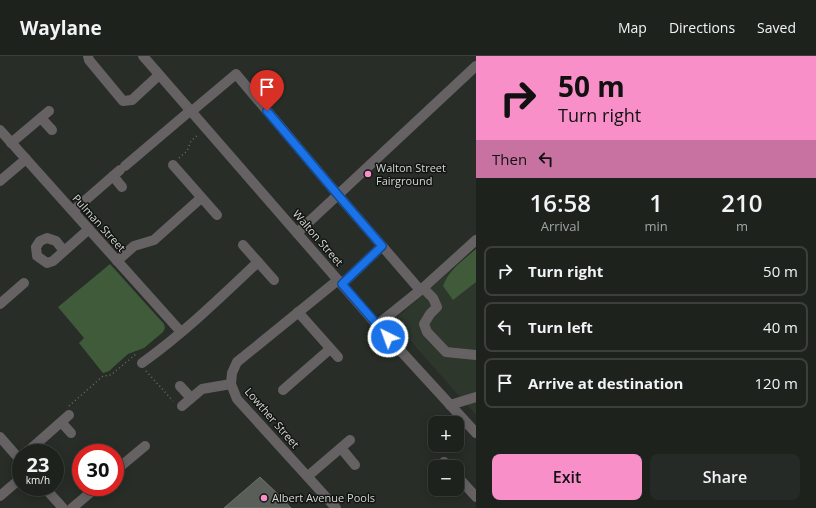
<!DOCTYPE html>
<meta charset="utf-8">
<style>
:root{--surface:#1e221d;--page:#262a26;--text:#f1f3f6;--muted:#a1a4a4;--line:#3c3f3b;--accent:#f98fc9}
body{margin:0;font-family:"Open Sans",sans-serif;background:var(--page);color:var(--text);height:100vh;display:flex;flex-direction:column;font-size:15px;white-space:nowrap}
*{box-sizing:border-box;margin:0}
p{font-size:13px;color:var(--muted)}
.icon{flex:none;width:22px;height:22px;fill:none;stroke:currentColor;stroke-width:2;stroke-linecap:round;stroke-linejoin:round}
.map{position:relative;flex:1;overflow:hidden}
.side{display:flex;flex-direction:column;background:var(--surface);width:340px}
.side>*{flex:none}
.guide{background:#f98fc9;color:#111;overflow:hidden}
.buttons{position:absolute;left:428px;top:360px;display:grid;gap:8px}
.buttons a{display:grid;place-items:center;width:36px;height:36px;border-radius:8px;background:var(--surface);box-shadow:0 2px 10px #0003,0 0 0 1px var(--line);font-size:20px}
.speed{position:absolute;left:12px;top:388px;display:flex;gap:8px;font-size:20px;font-weight:700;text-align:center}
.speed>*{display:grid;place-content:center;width:52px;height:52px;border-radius:50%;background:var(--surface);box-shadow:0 2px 10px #0003,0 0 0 1px var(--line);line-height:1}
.speed small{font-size:10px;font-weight:400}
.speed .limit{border:6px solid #d22;background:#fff;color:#111}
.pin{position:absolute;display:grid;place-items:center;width:34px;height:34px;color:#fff;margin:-41px -17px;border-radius:50% 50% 50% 0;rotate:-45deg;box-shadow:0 0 4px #0007}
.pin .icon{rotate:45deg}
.me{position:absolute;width:44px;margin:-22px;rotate:318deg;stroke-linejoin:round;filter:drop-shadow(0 0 3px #0008)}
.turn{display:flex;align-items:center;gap:14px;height:84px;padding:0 16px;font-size:18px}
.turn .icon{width:52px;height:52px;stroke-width:2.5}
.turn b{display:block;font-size:28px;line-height:34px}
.then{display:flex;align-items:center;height:38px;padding:0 16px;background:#0003;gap:8px;font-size:15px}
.eta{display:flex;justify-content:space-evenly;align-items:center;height:68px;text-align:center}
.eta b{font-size:24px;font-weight:600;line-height:28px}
.button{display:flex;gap:8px;margin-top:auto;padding:8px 16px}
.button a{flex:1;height:46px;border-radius:8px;background:var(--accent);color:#111;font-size:16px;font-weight:600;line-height:46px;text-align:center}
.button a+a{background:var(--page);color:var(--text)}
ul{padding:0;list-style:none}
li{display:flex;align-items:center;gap:12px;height:50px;margin:0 8px 6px;padding:0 8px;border:2px solid var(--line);border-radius:8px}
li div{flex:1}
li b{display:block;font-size:15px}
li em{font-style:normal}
header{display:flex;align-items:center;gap:24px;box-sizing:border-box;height:56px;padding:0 20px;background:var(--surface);border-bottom:1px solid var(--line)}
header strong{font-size:19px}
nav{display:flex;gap:22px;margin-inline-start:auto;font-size:14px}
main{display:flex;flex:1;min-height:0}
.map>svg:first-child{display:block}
</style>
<header>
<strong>Waylane</strong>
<nav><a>Map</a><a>Directions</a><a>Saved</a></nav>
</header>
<main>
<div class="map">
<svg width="476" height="452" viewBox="0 0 476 452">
<rect width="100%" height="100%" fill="#282d27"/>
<polygon fill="#2d372c" points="476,193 476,359 393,265"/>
<g fill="#3f5b3a">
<path d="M476,193v33l-23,18 -10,-14c6,-16 20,-26 33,-37z"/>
<polygon points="110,208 164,268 165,272 163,276 144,292 128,298 109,315 103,317 79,287 84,282 58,251"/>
</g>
<polygon fill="#595e58" stroke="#6c716b" points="260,421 282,442 291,452 224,452"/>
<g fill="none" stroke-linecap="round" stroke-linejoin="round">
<g stroke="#696d68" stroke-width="1.5" stroke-dasharray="1 3" stroke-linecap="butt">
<polyline points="179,102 187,95 191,85 199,78"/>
<polyline points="146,315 173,345"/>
<polyline points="69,350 103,320 111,319 136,298 136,299"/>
</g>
<g stroke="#666264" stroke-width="10">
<polyline points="88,0 89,4 123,45 132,44 159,19"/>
<polyline points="143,0 377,269 476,377"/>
<polyline points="192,55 236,18 338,139 420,234"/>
<polyline points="41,62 52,74"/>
<polyline points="0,74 181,276"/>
<polyline points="11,87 49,55"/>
<polyline points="173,109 217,159"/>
<polyline points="125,110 191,54"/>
<polyline points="113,120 122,131"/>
<polyline points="0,125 26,103"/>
<polyline points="73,155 120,114"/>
<polyline points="297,177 476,10"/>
<polyline points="243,189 274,224"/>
<polyline points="64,195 56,185 47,182 40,185 36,191 37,200 47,207 53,205 89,173"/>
<polyline points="117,205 134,190 154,184 201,142"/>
<polyline points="342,228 382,190"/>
<polyline points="423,232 433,242 437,251 430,258 424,268 427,276 446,296 476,299"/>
<polyline points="0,248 24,227"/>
<polyline points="298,256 338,301"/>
<polyline points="377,269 423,232 476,184"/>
<path d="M142,307c42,-30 79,-66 116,-101"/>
<polyline points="180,330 191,342"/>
<polyline points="283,334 330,293"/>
<polyline points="450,349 476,341"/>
<polyline points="182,350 202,333 231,328"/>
<polyline points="62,367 71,377"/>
<polyline points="0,381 21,405"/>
<polyline points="341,392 355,409"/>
<polyline points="26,397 69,359"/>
<polyline points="444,406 449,411"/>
<polyline points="115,415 145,390"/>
<polyline points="308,420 350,384"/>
<polyline points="457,420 476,441"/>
<polyline points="44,431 63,452"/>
<polyline points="0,440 21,422"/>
<polyline points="72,452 97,431"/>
<polyline points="336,452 237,343 231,328 232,317 237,306 338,224"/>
</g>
</g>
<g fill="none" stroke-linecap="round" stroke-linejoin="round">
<g stroke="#114b97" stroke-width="10">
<polyline id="route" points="267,55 338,139 382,190 342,228 388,281"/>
</g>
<use href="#route" stroke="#1a73e8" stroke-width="7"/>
</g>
<g fill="#f98fc9" stroke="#131512" stroke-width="1.5">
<circle cx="368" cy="118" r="4"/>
<circle cx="264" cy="442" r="4"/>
</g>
<g text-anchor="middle" stroke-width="3" stroke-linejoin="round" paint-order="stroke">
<g font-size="11" fill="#d3d6d2" stroke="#131512" text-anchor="start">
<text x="376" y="116">Walton Street<tspan x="376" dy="13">Fairground</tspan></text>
<text x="272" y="446">Albert Avenue Pools</text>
</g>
<g font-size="11" fill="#d3d6d2" stroke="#131512">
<text transform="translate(99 167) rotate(48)" y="4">Pulman Street</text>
<text transform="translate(318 182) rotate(49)" y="4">Walton Street</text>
<text transform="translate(272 362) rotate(49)" y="4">Lowther Street</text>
</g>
</g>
</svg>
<div class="buttons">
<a>+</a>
<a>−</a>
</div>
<div class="speed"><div>23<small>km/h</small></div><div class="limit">30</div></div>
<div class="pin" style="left:267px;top:55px;background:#d93025"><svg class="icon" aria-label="arrive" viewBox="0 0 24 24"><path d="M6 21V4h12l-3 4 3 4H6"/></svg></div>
<svg class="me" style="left:388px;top:281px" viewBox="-20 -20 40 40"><circle r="17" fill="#1a73e8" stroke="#fff" stroke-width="3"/><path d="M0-11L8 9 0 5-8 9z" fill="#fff"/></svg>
</div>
<section class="side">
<div class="guide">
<div class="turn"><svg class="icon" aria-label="right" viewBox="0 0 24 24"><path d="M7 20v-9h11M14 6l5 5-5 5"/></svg><div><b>50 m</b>Turn right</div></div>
<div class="then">Then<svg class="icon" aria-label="left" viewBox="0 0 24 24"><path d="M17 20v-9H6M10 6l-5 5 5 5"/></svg></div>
</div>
<div class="eta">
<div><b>16:58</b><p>Arrival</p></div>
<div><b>1</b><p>min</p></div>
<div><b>210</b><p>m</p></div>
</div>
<ul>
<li><svg class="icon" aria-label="right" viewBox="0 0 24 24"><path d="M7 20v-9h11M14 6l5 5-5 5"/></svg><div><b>Turn right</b></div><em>50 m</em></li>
<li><svg class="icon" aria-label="left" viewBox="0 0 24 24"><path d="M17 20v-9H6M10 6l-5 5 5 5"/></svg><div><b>Turn left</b></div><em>40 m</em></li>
<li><svg class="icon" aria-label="arrive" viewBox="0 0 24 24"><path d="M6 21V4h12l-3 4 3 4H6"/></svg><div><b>Arrive at destination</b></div><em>120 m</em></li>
</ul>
<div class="button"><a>Exit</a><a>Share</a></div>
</section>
</main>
